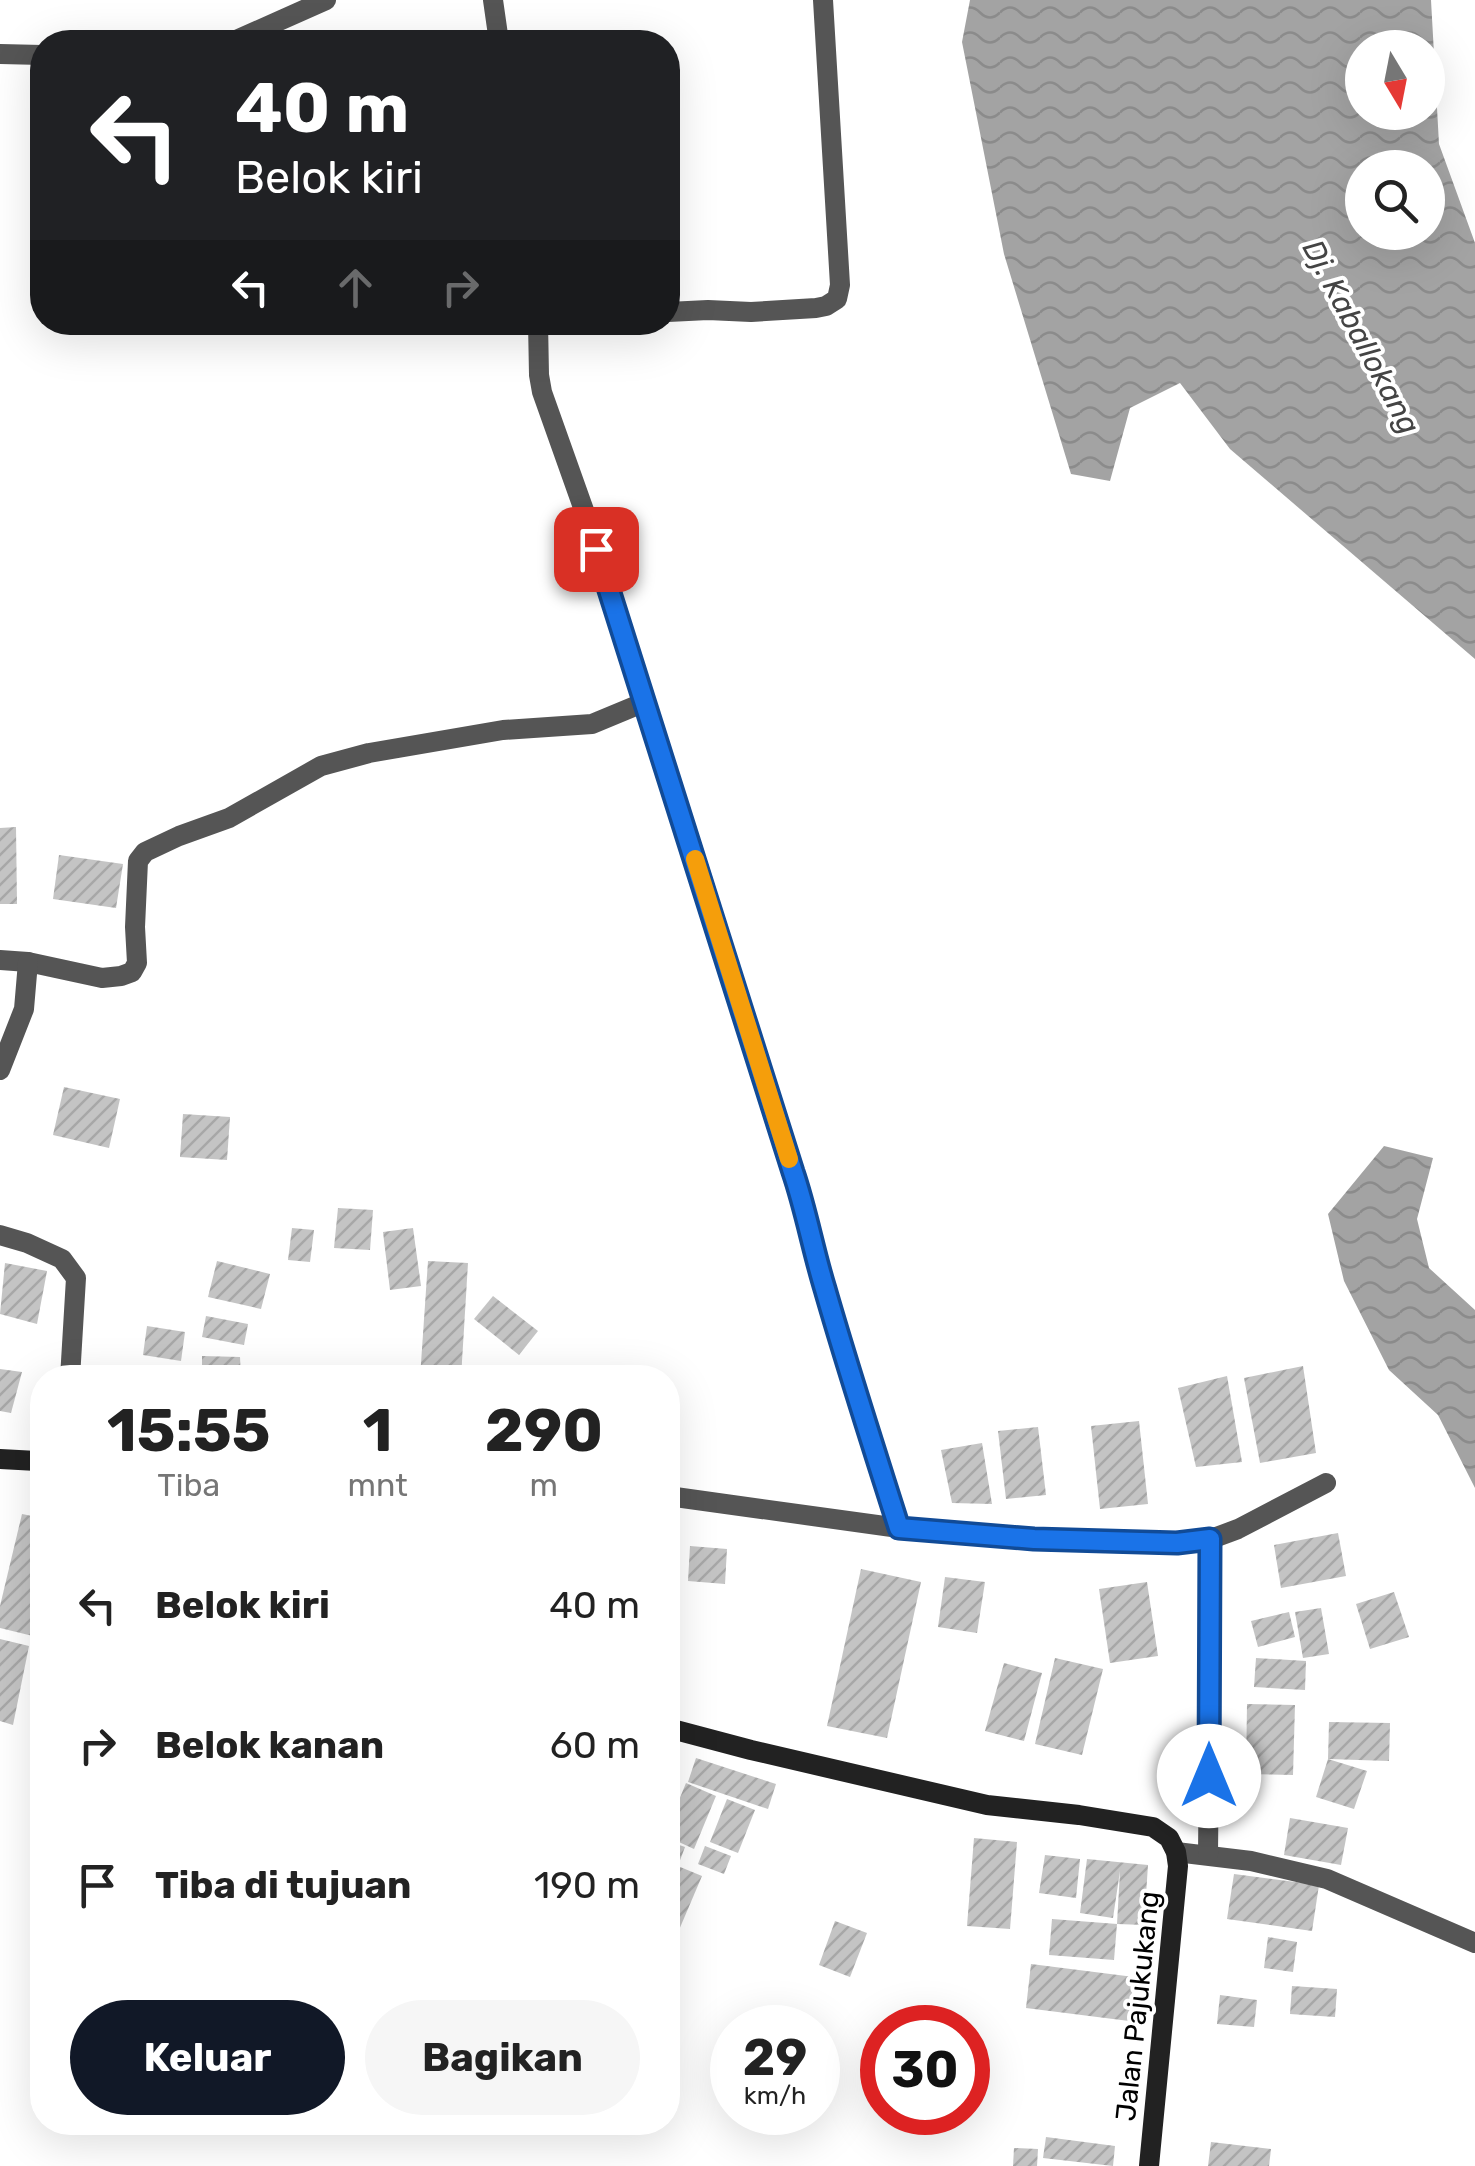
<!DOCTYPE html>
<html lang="id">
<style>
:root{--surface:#fff;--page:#f6f6f6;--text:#222;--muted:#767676;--accent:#111827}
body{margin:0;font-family:Rubik,sans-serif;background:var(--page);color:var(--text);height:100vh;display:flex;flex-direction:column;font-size:38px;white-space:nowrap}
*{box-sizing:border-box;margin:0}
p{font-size:32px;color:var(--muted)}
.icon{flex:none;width:55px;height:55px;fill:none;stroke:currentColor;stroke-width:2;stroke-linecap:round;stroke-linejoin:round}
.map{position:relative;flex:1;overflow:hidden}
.details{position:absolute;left:30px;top:1365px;width:650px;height:770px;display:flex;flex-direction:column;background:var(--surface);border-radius:40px;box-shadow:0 10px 40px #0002}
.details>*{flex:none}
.guide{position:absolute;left:30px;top:30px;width:650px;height:305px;border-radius:40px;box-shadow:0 10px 40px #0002;background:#202124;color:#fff;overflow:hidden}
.needle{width:65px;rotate:170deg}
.tools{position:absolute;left:1345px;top:30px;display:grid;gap:20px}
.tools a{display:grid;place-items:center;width:100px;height:100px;border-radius:50%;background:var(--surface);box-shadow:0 10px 40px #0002;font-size:50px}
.speed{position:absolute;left:710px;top:2005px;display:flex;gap:20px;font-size:50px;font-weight:700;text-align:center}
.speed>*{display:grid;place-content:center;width:130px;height:130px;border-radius:50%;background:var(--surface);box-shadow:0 10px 40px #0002;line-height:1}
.speed small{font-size:25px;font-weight:400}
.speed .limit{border:15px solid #d22;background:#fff;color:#111}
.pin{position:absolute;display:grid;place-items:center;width:85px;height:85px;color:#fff;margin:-42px;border-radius:20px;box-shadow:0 5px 15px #0006}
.me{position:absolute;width:110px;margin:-55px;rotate:0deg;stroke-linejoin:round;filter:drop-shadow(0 0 8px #0008)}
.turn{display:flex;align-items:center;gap:35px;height:210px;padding:0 40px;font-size:45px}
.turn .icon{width:130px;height:130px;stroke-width:2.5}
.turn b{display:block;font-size:70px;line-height:85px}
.lanes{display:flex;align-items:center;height:95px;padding:0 40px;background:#0003;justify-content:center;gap:50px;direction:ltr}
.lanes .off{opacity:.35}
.eta{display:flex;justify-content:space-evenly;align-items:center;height:170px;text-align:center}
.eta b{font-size:60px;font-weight:700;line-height:70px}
.cta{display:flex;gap:20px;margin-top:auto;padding:20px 40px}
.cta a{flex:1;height:115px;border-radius:60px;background:var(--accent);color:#fff;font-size:40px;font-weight:700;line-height:115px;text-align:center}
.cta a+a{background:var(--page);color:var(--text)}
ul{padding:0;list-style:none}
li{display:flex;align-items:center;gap:30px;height:140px;padding:0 40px}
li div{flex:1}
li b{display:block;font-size:38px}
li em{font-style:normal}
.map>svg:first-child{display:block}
</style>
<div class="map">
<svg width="1475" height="2166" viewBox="0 0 1475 2166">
<defs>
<pattern id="water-waves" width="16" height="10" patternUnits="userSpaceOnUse" patternTransform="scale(2.5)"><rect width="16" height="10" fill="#a3a3a3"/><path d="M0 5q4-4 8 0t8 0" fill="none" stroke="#8b8b8b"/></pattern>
<pattern id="building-hatch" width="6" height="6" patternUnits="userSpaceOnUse" patternTransform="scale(2.5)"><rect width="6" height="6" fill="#c4c4c4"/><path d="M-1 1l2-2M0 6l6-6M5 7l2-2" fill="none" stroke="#a7a7a7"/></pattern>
</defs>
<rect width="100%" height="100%" fill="#fff"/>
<g fill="url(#water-waves)" fill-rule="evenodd">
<path d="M970,0h461l8,144 36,99v416l-245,-210 -50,-66 -50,25 -20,73 -39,-7 -67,-220 -42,-212zM1362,48h66v64h-66zM1362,168h66v64h-66z"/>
<polygon points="1384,1146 1433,1158 1417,1219 1429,1268 1475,1310 1475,1488 1438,1415 1389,1370 1344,1281 1328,1214"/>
</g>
<g fill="url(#building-hatch)">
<polygon points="16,827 17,904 0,904 0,828"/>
<polygon points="59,855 123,864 116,908 53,899"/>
<polygon points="64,1087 120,1099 109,1148 53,1135"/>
<polygon points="183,1114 230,1117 227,1160 180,1157"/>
<polygon points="338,1208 373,1210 370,1250 334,1248"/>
<polygon points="292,1228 314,1230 310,1262 288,1260"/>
<polygon points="413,1228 421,1286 390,1290 383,1232"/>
<polygon points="217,1261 270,1274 261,1309 208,1297"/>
<polygon points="428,1261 468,1263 461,1378 420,1378"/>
<polygon points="5,1263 47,1271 37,1324 0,1314"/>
<polygon points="493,1296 538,1331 519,1355 474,1319"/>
<polygon points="206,1316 248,1324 244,1345 202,1337"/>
<polygon points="147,1326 185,1332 181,1361 143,1355"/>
<polygon points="202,1356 240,1357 241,1378 202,1378"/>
<polygon points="1303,1366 1316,1453 1260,1463 1244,1378"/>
<polygon points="0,1369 22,1372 11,1413 0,1411"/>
<polygon points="1227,1376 1242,1462 1196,1467 1178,1388"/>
<polygon points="1139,1421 1148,1504 1100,1509 1091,1426"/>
<polygon points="1038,1427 1046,1495 1006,1499 998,1431"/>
<polygon points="982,1443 992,1504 952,1503 941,1450"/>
<polygon points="22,1514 42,1518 42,1613 37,1637 0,1628 0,1606"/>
<polygon points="1338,1533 1346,1576 1281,1588 1274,1545"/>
<polygon points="690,1546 727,1549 725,1584 688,1581"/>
<polygon points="861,1569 921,1582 887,1738 827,1726"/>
<polygon points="945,1577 985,1582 977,1633 938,1627"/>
<polygon points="1147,1582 1158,1656 1110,1663 1099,1589"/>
<polygon points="1394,1592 1409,1637 1370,1649 1356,1604"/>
<polygon points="1321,1608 1329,1654 1303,1658 1295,1612"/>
<polygon points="1289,1612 1295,1637 1258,1647 1251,1621"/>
<polygon points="0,1639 29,1646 13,1725 0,1721"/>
<polygon points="1055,1658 1103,1669 1082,1755 1035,1744"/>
<polygon points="1256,1658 1306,1661 1305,1690 1254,1687"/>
<polygon points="1004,1663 1042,1673 1024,1741 985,1731"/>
<polygon points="1247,1704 1295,1705 1293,1775 1246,1774"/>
<polygon points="1329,1722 1390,1723 1389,1761 1328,1759"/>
<polygon points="696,1758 776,1784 768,1809 688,1782"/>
<polygon points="1328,1759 1367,1771 1354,1809 1316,1797"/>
<polygon points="686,1783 716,1796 694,1849 668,1837 668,1827"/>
<polygon points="727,1799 755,1810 738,1853 710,1842"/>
<polygon points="1290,1818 1348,1828 1341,1865 1284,1855"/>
<polygon points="974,1838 1017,1842 1010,1929 967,1926"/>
<polygon points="668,1841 685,1847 679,1863 668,1859"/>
<polygon points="705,1846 731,1856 724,1874 698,1864"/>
<polygon points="1045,1855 1080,1859 1076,1898 1039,1893"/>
<polygon points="1087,1859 1148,1865 1144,1925 1117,1924 1120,1871 1113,1918 1080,1913"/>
<polygon points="668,1862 702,1876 676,1937 668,1933"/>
<polygon points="1234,1874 1319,1885 1312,1931 1227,1919"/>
<polygon points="1052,1919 1117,1924 1114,1960 1049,1955"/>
<polygon points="835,1921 867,1933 850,1977 819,1965"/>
<polygon points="1268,1937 1297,1942 1293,1972 1264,1968"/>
<polygon points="1031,1964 1134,1977 1129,2021 1026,2008"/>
<polygon points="1292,1986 1337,1989 1335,2017 1290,2014"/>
<polygon points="1220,1995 1257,2000 1254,2027 1217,2024"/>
<polygon points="1046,2137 1115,2146 1113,2166 1043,2158"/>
<polygon points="1211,2142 1271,2149 1269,2166 1208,2166"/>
<polygon points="1014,2148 1038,2149 1037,2166 1013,2166"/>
</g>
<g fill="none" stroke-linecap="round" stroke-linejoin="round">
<g stroke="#555" stroke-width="20">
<polyline points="493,0 499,42"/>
<polyline points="232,42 326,0"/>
<polyline points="0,54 42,55"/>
<polyline points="668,312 708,310 751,312 816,308 826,306 837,299 840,285 823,0"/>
<polyline points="538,322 539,375 542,392 585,513 704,884 741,1010 761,1068 794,1172 824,1285 899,1528 668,1496"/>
<polyline points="0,960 28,962 102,978 121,976 132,972 137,963 135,927 138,861 145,852 179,836 229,818 321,766 369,753 503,730 592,724 645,702"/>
<polyline points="0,1070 24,1009 28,962"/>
<polyline points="0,1235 27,1243 62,1259 76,1278 70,1378"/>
<polyline points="899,1528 1034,1539 1177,1543 1211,1539 1238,1529 1326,1483"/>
<polyline points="1176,1852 1251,1861 1327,1879 1475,1943"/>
<polyline points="1208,1855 1211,1539"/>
</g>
<g stroke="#222" stroke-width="20">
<polyline points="0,1459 37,1461 42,1464"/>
<polyline points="668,1728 751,1750 987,1805 1079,1815 1153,1827 1169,1838 1176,1852 1178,1866 1149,2166"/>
</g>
</g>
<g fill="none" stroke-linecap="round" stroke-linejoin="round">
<g stroke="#114b97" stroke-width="25">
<path id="route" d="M596,549c66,207 131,415 197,623 13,38 20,78 32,117 23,80 49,160 74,239l135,11 143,4 33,-4 -1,237"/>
</g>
<use href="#route" stroke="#1a73e8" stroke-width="18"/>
<polyline stroke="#f59e0b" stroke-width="18" points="695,859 789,1159"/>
</g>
<g text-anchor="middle" stroke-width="8" stroke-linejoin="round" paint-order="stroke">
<g font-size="28" fill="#000" stroke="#fff">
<text transform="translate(1137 2006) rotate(-84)" y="10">Jalan Pajukukang</text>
</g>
<g font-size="30" font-style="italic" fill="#444" stroke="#fff">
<text transform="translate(1361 337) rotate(62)" y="10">Dj. Kaballokang</text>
</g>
</g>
</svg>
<div class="tools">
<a><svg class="needle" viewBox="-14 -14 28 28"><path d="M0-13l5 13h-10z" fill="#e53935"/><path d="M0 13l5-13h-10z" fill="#767676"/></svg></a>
<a><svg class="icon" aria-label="search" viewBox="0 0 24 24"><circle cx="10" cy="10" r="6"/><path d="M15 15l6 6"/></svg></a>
</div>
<div class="speed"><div>29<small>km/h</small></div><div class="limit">30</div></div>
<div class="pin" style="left:596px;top:549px;background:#d93025"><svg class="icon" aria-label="arrive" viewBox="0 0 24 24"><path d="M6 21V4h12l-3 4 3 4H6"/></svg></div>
<svg class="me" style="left:1209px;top:1776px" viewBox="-20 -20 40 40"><circle r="19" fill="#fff"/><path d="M0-13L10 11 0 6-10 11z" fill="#1a73e8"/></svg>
<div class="guide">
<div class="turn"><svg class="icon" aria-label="left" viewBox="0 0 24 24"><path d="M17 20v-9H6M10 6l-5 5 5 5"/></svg><div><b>40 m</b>Belok kiri</div></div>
<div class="lanes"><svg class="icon" aria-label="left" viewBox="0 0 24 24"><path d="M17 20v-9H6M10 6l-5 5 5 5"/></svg><svg class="icon off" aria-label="ahead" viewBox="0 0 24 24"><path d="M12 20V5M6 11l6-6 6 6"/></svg><svg class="icon off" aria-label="right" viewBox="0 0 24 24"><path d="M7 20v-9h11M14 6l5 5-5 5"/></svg></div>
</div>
<section class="details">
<div class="eta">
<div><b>15:55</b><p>Tiba</p></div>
<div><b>1</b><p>mnt</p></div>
<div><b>290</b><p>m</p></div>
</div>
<ul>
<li><svg class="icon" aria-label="left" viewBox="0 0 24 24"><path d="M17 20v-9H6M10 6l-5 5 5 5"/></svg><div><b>Belok kiri</b></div><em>40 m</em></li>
<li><svg class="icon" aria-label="right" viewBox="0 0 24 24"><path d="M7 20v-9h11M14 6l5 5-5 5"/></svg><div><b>Belok kanan</b></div><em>60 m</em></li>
<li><svg class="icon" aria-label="arrive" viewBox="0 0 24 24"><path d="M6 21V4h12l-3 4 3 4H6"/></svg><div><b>Tiba di tujuan</b></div><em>190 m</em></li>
</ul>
<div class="cta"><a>Keluar</a><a>Bagikan</a></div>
</section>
</div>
